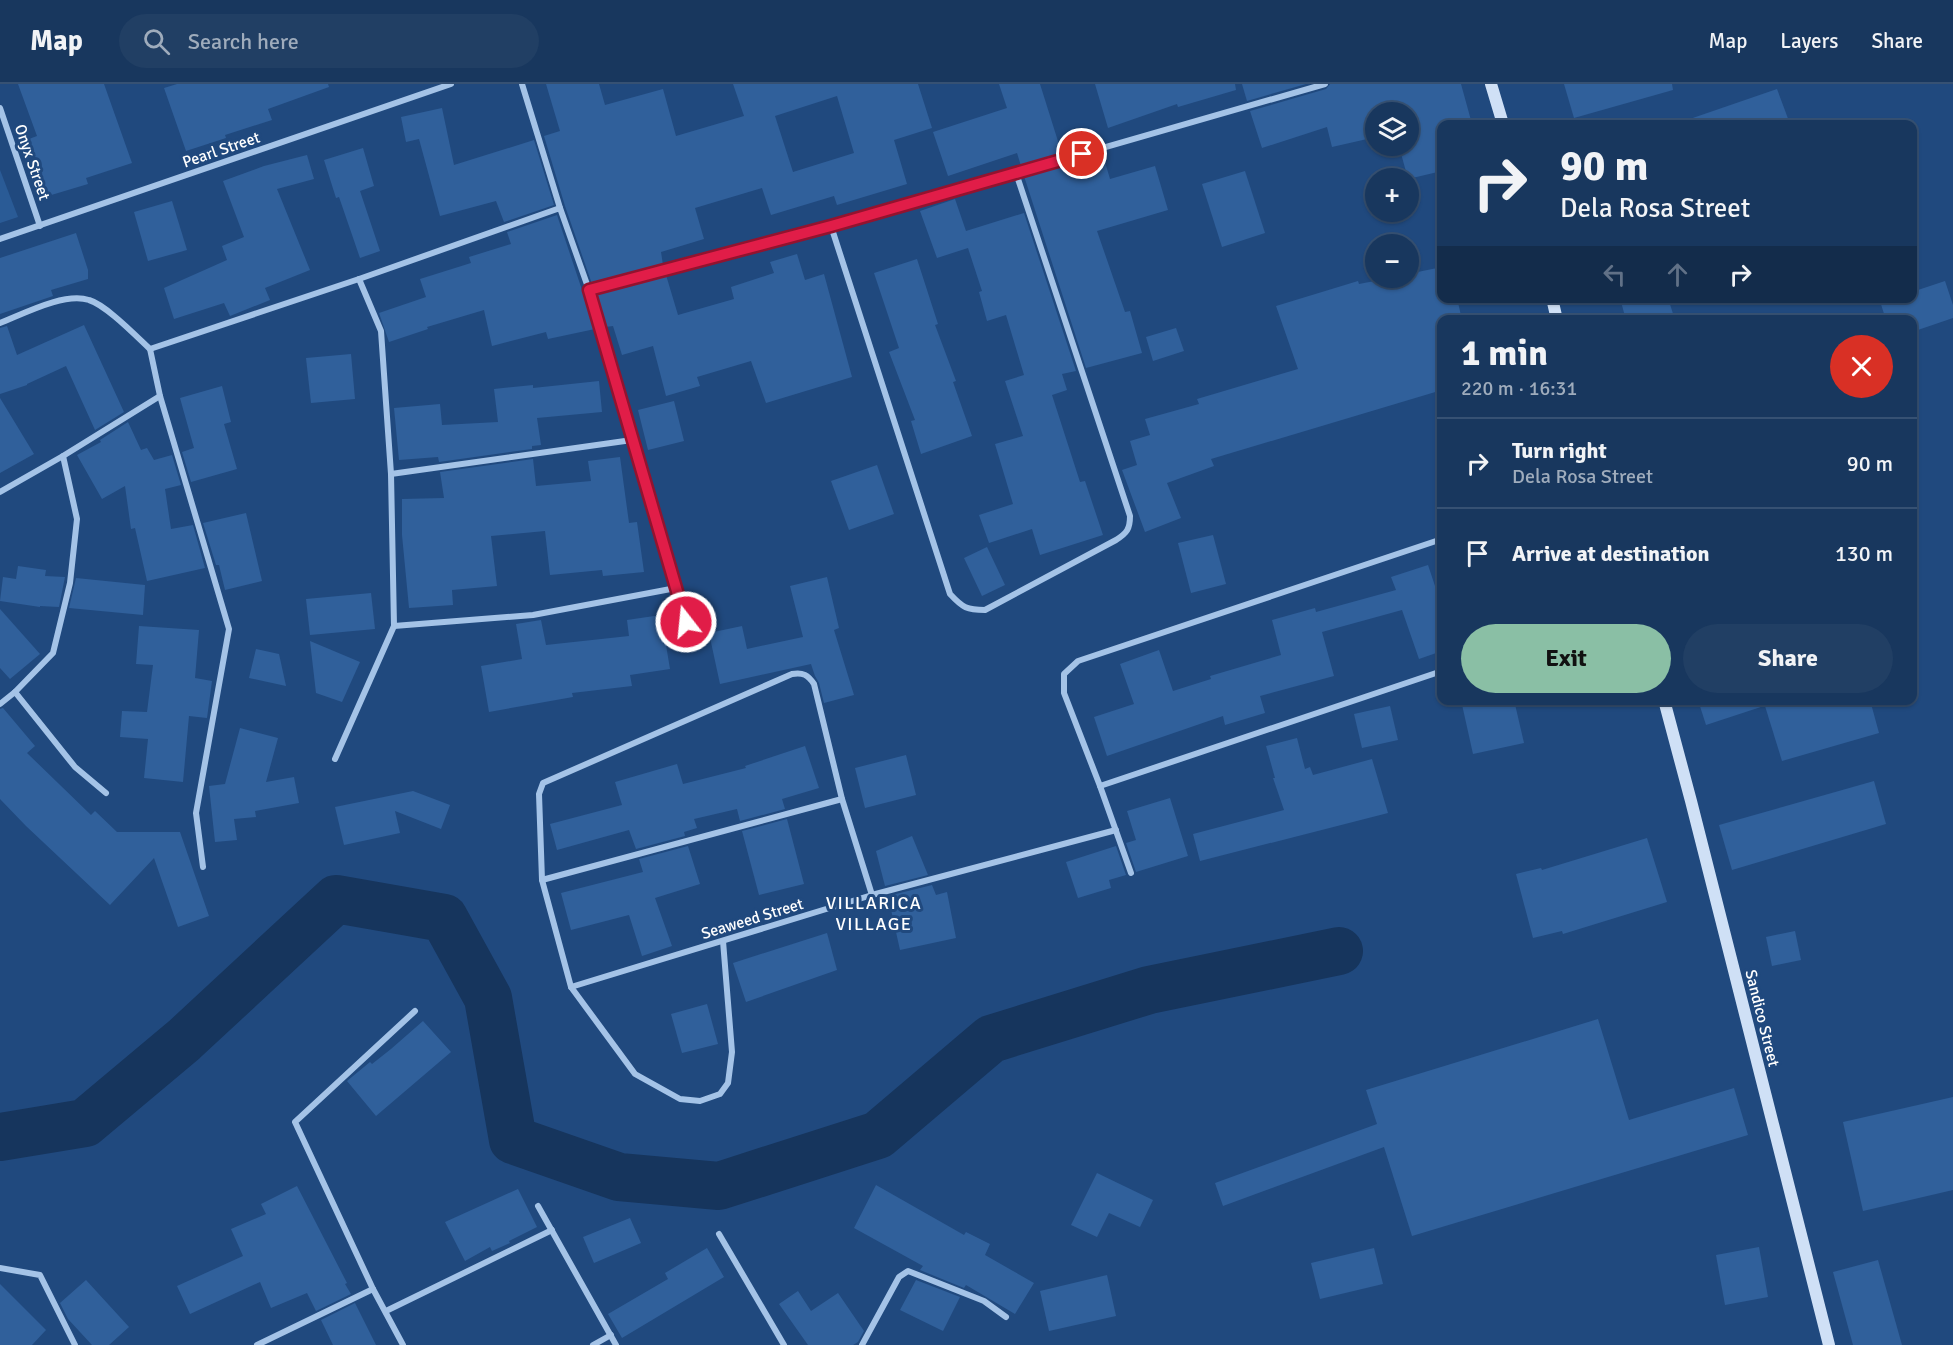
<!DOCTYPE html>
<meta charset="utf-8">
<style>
:root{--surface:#18375e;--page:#213f64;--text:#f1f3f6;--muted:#9facbc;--line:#365173;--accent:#8abfa5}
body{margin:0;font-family:Signika,sans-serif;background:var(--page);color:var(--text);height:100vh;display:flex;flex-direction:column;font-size:22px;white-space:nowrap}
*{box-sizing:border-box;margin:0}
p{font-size:20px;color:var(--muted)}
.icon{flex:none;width:33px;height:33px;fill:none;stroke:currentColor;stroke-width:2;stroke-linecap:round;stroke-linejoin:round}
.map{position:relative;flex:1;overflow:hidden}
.drawer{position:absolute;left:1437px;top:231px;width:480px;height:390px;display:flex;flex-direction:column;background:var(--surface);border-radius:12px;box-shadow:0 2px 4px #0004,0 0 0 2px var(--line)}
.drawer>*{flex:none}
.hud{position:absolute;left:1437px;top:36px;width:480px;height:183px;border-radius:12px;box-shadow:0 2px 4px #0004,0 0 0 2px var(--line);background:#18375e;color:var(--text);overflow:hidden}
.tools{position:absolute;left:1365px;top:18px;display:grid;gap:12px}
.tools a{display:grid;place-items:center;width:54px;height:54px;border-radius:50%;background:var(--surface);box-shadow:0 2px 4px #0004,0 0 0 2px var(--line);font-size:30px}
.pin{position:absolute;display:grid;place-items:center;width:51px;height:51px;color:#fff;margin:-26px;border:3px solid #fff;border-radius:50%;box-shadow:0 2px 6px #0007}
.me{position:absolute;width:66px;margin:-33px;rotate:344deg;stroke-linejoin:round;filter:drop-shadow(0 0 4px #0008)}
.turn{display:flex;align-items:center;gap:21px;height:126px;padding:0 24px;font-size:27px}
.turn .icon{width:78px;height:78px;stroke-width:2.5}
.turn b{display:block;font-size:42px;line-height:51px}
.lanes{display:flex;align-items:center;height:57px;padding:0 24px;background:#0003;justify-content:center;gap:30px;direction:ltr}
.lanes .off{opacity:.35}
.round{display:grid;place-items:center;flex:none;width:63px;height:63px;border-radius:32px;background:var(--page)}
.headline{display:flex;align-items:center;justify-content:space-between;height:102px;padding:0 24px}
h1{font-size:36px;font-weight:700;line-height:45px}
.action{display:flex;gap:12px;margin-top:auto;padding:12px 24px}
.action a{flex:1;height:69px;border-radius:36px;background:var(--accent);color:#111;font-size:24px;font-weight:700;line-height:69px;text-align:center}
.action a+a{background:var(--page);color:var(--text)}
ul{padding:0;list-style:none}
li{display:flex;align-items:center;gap:18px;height:90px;padding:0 24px;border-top:2px solid var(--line)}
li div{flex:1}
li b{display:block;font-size:22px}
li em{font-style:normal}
header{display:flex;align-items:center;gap:36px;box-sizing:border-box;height:84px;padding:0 30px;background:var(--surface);border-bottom:2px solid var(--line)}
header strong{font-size:28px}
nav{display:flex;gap:33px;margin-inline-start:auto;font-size:21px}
.search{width:420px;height:54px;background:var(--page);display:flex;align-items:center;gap:15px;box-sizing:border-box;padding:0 21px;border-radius:33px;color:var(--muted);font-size:22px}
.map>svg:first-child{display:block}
</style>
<header>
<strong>Map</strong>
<div class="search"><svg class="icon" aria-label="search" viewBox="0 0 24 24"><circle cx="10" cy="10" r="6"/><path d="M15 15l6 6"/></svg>Search here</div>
<nav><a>Map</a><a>Layers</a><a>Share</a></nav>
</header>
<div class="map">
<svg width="1953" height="1261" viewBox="0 0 1953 1261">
<rect width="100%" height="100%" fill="#20497e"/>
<polygon fill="#2a5b96" points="0,86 18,133 0,139"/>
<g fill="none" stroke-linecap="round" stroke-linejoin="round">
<polyline stroke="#16355d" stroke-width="48" points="0,1053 85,1039 184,956 336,815 444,834 488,914 513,1056 619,1093 719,1102 878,1051 991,955 1149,906 1339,867"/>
</g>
<g fill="#30609b" fill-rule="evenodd">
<polygon points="18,0 104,0 132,79 86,94 88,100 48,112 29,55 37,52"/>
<polygon points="177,0 328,0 329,3 268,25 272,36 225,51 226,54 186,67 164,4"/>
<path d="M546,0h53l6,21 58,-16 13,47 68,-20 -11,-32h185l14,44 -38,12 13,44 -70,21 -3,-9 -63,19 -9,-27 -67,20 9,31 -43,13 2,13 -71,19 -27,-78 -21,-70 16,-5zM837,12l17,57 -61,19 -18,-56z"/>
<polygon points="999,0 1040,0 1062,70 1021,82 1017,69 948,92 933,48 1007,24"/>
<polygon points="1095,0 1235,0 1236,6 1178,23 1177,20 1108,44"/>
<polygon points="1242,0 1306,0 1247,17"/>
<polygon points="1330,0 1461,0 1472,40 1442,40 1442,87 1408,95 1399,62 1408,62 1408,28 1376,28 1376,53 1332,63 1327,43 1262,64 1250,27 1326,5"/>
<polygon points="1564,0 1672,0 1673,6 1574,34"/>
<polygon points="1777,5 1790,40 1684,40 1684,37"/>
<polygon points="442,24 454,81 534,56 554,121 504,138 496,117 440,132 419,55 406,58 401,33"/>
<polygon points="363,64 374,102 360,107 380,167 360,174 339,113 336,114 324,76"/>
<polygon points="307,71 314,95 277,105 310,186 265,204 270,216 230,232 224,219 174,235 164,204 227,176 222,162 244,153 223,97 264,82"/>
<polygon points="1105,78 1110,95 1155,82 1168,126 1097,147 1125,228 1130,227 1142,269 1086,284 1024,92 1065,80 1069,89"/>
<polygon points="1245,87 1265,149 1222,163 1202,100"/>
<polygon points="955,115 966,147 1024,129 1076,287 1062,290 1067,306 1052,311 1080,398 1085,397 1103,451 1040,471 1032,445 989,459 979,431 1013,420 995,360 1023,352 1005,297 1024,291 1006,231 987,237 979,208 982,207 968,164 937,174 920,127"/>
<polygon points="172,117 187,166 148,177 134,128"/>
<polygon points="557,131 595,245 548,255 546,248 492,262 484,226 427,243 428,245 389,258 379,229 426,213 420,195 471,179 469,173 511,160 507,148"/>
<polygon points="76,149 88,186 88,195 51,206 53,212 0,230 0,174"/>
<polygon points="797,170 805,196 824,190 852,293 766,319 751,277 697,293 700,302 666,312 653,262 622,271 613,242 605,243 596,210 666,191 678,231 734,215 731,203 774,189 770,178"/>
<polygon points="917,175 938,240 935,241 956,297 953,298 972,352 921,370 911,337 915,336 889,268 899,264 874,189"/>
<polygon points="1442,183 1442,214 1457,214 1462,236 1442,236 1442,306 1211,375 1214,382 1167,399 1181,434 1145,448 1122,386 1137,381 1130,357 1150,351 1145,335 1199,320 1197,315 1298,285 1276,222 1358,197 1359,200 1390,194 1408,194 1408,190"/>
<polygon points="1945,197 1953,221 1953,234 1912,248 1912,236 1886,236 1879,214 1912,214 1912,208"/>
<polygon points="1620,214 1668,214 1675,236 1626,236"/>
<polygon points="84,241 124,328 95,346 66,282 27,300 27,301 0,310 0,244 7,242 17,271"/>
<polygon points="1176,244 1184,267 1153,277 1146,253"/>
<polygon points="351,270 355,315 311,319 306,274"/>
<polygon points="599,297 602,328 537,334 541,361 532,362 532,365 439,378 438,373 399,376 394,324 440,320 442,341 498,338 494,305 533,301 533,304"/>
<polygon points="222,302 231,338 224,340 237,385 191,398 182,368 194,364 180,314"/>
<polygon points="0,314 34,370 0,389"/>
<polygon points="674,317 684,357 648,366 638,326"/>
<polygon points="128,338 141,366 147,364 154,376 172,371 181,401 165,405 171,445 193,441 205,484 147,497 135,444 131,445 125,402 102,415 77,371 101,358 100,356"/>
<polygon points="620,373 629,439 637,438 644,488 603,492 602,486 550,491 545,447 491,452 497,502 452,506 453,521 409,524 402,451 402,415 444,414 440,388 533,375 536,402 591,397 588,377"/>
<polygon points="877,381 894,430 849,446 831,397"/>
<polygon points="246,429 262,497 225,506 219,481 216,481 203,439"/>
<polygon points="1213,451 1226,500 1191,509 1178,459"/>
<polygon points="987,463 1005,501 982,512 964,474"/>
<polygon points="1428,481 1442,523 1442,567 1419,575 1402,526 1322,548 1334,592 1260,612 1265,629 1225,641 1223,632 1107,672 1094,633 1134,620 1120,580 1159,566 1173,607 1211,595 1210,592 1281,571 1272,536 1315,524 1316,528 1396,506 1391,493"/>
<polygon points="18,482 46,486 45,492 65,493 59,523 40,522 40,523 0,517 3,493 16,495"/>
<polygon points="827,493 839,544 834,546 854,611 824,619 819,599 815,592 811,580 720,600 709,549 742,542 747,565 803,553 790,502"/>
<polygon points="76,494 145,501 143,531 69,524"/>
<polygon points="371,509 375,545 310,551 306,515"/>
<polygon points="0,525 40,570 10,595 0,584"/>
<polygon points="661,531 670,585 630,591 632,602 572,609 573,613 489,628 481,582 522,575 516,540 541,536 546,561 629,552 627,536"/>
<polygon points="139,542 199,546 195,594 212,597 207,634 189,632 183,698 144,694 148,655 120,653 122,627 147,628 153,581 136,580"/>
<polygon points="310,557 360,578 342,618 316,609"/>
<polygon points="256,565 279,570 286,602 249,594"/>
<polygon points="1461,616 1514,616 1524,659 1473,670"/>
<polygon points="1698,616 1766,616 1767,621 1706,641"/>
<polygon points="1784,616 1870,616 1879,649 1782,677 1765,622"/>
<polygon points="1390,622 1398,656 1362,664 1354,630"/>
<polygon points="3,624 35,662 27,669 91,731 95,727 117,748 180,748 209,832 178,843 154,774 110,821 26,742 0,715 0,625"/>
<polygon points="240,644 278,654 266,698 294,693 299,719 255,727 256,733 234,735 237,756 215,758 209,702 225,700"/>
<polygon points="1297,654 1305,685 1310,683 1313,691 1372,675 1388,729 1200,777 1193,750 1284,726 1273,694 1275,694 1266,662"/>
<polygon points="805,662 819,704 782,715 785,725 740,737 737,725 694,735 697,744 684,748 685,752 636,765 629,746 557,766 550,740 622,721 615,698 677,680 683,700 746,684 745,682"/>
<polygon points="906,671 916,711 865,724 855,684"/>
<polygon points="1874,697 1886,740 1732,786 1719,741"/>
<polygon points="413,707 450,721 441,745 395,727 400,749 344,761 335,723"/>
<polygon points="1170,714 1188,772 1136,788 1126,759 1136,756 1127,727"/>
<polygon points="787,735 804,800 759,811 742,747"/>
<polygon points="912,752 928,791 885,802 876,767"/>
<polygon points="1647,754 1667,818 1563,850 1562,847 1533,854 1516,790 1541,784 1542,786"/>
<polygon points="688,762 700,800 655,814 672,862 642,872 629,831 571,846 561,809 643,788 639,775"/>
<polygon points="1116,762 1126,791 1109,796 1111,804 1078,814 1066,778"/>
<polygon points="932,801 936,811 947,808 956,854 900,866 888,812"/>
<polygon points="1795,847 1801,876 1772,882 1766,853"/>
<polygon points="827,849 837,886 746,918 733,879"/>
<polygon points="707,920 718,960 682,969 671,930"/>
<polygon points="1598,935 1629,1036 1734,1004 1748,1051 1412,1152 1384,1063 1223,1122 1215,1099 1377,1040 1366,1006"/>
<polygon points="423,937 451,968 376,1032 347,997 370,978 372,980 391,965"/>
<polygon points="1953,1013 1953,1106 1863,1127 1843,1038"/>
<polygon points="1097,1089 1153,1116 1140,1143 1109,1129 1097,1153 1071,1141"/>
<polygon points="876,1101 964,1151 966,1148 990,1160 985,1171 1034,1199 1015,1230 966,1201 964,1204 920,1186 923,1182 854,1144"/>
<polygon points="297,1102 347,1199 345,1200 351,1210 316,1227 307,1209 271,1224 260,1198 190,1230 177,1202 243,1172 231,1145 266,1130 261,1120"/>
<polygon points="518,1105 537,1143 509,1157 510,1159 492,1167 490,1163 465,1177 445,1138"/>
<polygon points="630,1134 641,1159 594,1179 583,1153"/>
<polygon points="1759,1163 1768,1213 1725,1221 1716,1171"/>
<polygon points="707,1164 724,1193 622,1254 608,1230 668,1195 665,1189"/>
<polygon points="1374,1164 1383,1200 1320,1215 1311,1179"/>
<polygon points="1878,1176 1902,1261 1853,1261 1833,1188"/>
<polygon points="1107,1191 1116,1232 1049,1247 1040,1207"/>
<polygon points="86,1196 129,1243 109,1261 92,1261 68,1235 60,1219"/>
<polygon points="916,1196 960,1213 943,1247 900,1226"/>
<polygon points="0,1200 46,1246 32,1261 0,1261"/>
<polygon points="798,1207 811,1227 838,1209 864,1247 858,1258 853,1261 808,1261 779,1220"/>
<polygon points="355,1219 376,1261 333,1261 321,1236"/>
</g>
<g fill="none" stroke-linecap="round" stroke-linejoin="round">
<g stroke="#a4c3e7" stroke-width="6">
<polyline points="522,0 560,124"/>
<polyline points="0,24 40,142"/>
<path d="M831,142l119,368c13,14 17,16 35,16l131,-70c11,-7 14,-11 14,-24l-114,-343"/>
<polyline points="0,155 451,0"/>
<polyline points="589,206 831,142 1325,0"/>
<path d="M0,239c23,-9 64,-31 89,-23 17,5 47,36 61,49l209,-70 201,-71 29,82 97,332"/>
<polyline points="150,265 160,312 229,545 196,729 203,783"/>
<polyline points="391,390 632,356"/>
<polyline points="0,408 63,372 160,312"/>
<polyline points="394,542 533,531 676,504"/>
<polyline points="15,608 75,683 106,709"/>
<polyline points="0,620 15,608 53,569 70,499 77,435 63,372"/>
<polyline points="335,675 394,542 391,390 381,247 359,195"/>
<polyline points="1100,702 1442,587"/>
<polyline points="1131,789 1100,702 1064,609 1064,590 1078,577 1442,455"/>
<polyline points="542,796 842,715"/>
<path d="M723,857l9,111 -4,31 -8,11 -20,7 -20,-2 -45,-25 -64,-87 -29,-107 -3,-86 4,-11 249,-109c11,-2 16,1 22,10l28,115 30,96"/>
<polyline points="571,903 872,811 1116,746"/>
<polyline points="538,1122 616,1261"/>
<polyline points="719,1150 784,1261"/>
<polyline points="0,1184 40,1191 75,1261"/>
<polyline points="386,1227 552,1146"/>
<polyline points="257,1261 373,1205"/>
<polyline points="403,1261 373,1205 295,1038 415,927"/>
<polyline points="593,1261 611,1251"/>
<polyline points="862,1261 899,1193 908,1187 984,1217 1006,1233"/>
</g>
<g stroke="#cfe0f6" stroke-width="12">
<polyline points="1491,0 1503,40"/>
<polyline points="1552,214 1557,236"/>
<polyline points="1664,616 1691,717 1829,1261"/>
</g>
</g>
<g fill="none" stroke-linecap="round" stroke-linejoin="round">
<g stroke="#92132f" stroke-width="15">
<polyline id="route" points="686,538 589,206 831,142 1082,70"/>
</g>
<use href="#route" stroke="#e11d48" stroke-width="10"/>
</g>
<g text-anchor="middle" stroke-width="6" stroke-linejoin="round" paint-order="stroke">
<g font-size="16" fill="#fff" stroke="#20497e">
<text transform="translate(221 65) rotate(-19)" y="6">Pearl Street</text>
<text transform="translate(33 78) rotate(71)" y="6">Onyx Street</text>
<text transform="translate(752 834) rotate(-17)" y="6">Seaweed Street</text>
<text transform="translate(1763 934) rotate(76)" y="6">Sandico Street</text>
</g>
<g font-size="18" letter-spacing="1.5" fill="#fff" stroke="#20497e">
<text x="874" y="825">VILLARICA<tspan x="874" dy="21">VILLAGE</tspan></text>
</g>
</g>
</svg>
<div class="tools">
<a><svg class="icon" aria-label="layers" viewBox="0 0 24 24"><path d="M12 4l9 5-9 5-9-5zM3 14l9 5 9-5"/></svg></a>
<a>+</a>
<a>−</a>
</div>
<div class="pin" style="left:1082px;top:70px;background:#d93025"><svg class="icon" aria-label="arrive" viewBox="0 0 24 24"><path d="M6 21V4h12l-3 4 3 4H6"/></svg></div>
<svg class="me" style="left:686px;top:538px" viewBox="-20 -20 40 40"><circle r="17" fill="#e11d48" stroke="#fff" stroke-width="3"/><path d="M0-11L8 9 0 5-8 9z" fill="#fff"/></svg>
<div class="hud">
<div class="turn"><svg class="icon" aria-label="right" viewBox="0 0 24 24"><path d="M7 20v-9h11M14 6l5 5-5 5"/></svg><div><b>90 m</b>Dela Rosa Street</div></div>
<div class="lanes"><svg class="icon off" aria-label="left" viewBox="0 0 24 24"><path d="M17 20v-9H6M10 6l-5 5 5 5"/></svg><svg class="icon off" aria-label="ahead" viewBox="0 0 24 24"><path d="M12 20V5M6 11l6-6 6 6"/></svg><svg class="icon" aria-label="right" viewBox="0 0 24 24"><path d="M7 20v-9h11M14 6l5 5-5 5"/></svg></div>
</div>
<section class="drawer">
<div class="headline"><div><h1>1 min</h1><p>220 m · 16:31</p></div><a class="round" style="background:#d93025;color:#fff"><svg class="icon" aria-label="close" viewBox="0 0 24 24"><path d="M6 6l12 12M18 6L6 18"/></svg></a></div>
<ul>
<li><svg class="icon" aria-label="right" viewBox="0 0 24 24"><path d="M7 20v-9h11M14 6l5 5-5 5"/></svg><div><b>Turn right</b><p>Dela Rosa Street</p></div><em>90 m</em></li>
<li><svg class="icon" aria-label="arrive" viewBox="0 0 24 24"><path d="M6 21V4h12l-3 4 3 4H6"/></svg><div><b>Arrive at destination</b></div><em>130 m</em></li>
</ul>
<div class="action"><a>Exit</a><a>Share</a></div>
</section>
</div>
